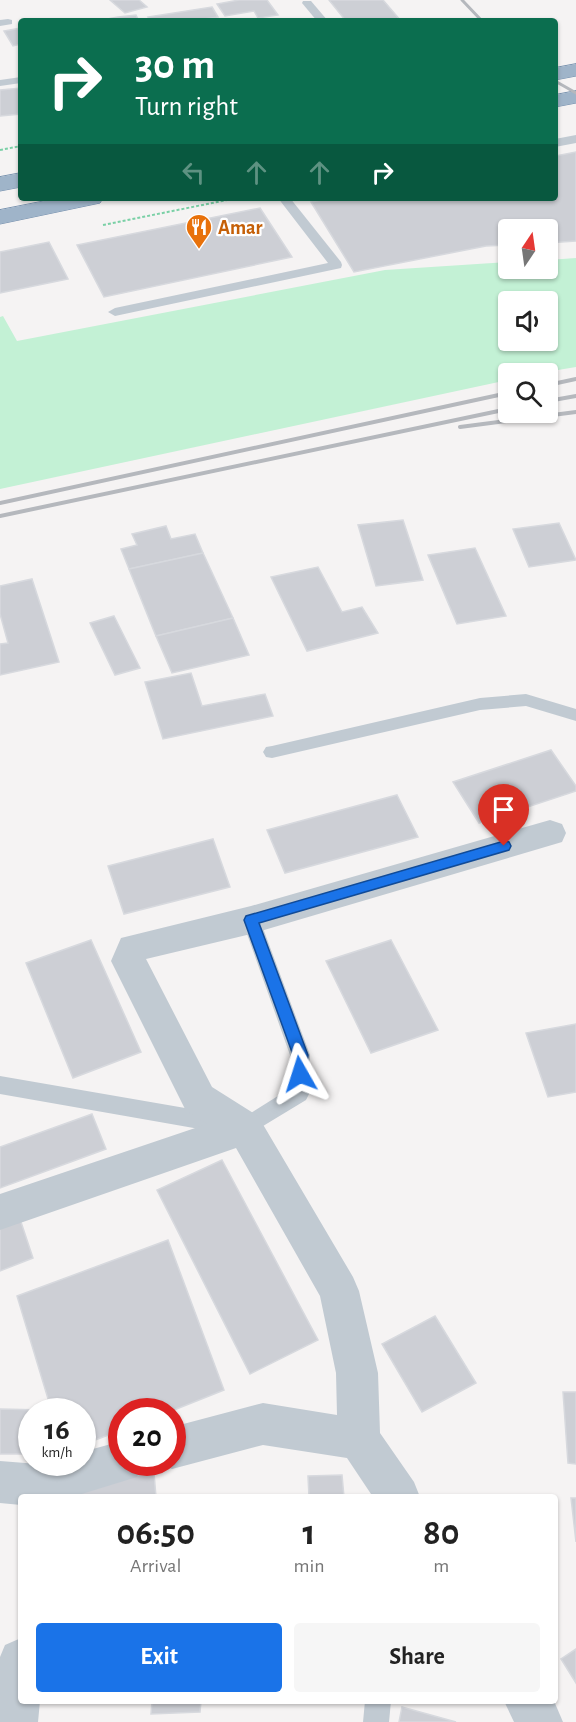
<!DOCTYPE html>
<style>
:root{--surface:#fff;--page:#f6f6f6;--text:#222;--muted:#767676;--accent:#1a73e8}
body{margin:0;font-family:"Alegreya Sans",sans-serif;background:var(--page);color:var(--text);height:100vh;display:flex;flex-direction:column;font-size:22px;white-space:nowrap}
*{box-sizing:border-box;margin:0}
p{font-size:20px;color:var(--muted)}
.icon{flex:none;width:33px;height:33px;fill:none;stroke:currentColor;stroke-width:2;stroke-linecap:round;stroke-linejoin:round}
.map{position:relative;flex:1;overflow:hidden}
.details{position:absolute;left:18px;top:1494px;width:540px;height:210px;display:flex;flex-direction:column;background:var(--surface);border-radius:6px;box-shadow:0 2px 4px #0004}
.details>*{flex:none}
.top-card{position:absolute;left:18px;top:18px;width:540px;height:183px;border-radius:6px;box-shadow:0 2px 4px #0004;background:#0b6e4f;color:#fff;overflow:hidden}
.needle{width:39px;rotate:13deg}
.tools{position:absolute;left:498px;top:219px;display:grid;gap:12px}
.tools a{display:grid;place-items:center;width:60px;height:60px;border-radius:6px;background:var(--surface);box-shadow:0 2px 4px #0004;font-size:30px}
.speed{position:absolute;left:18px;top:1398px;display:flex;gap:12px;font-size:30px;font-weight:700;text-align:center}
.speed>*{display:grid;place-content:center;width:78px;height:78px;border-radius:50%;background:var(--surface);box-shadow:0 2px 4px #0004;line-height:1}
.speed small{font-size:15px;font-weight:400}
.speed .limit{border:9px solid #d22;background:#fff;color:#111}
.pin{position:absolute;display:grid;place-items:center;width:51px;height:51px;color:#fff;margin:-62px -26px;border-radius:50% 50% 50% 0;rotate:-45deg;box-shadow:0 0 6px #0007}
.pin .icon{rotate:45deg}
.me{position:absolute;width:66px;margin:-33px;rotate:354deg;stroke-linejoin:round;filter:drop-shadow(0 0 4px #0008)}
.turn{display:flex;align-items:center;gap:21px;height:126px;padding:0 18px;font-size:27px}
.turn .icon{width:78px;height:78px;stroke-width:2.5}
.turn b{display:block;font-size:42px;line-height:51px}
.lanes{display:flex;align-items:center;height:57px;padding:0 18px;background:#0003;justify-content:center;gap:30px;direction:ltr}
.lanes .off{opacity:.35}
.eta{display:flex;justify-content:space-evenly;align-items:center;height:102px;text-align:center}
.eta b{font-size:36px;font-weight:600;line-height:42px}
.button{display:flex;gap:12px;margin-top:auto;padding:12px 18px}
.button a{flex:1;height:69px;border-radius:6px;background:var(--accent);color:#fff;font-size:24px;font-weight:600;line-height:69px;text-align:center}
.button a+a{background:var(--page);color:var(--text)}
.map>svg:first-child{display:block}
</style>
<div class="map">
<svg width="576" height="1722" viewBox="0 0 576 1722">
<rect width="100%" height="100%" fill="#f5f3f3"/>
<path fill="#c3f1d5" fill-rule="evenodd" d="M576,258v109l-36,6 -32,1v6l-508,109v-172l3,-1 14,25 368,-71 123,-8v6h40v-8zM508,302h40v38h-40z"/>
<g fill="#cdcfd5" stroke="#d7d9de" stroke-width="1.5">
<polygon points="110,0 139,0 147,7 125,13"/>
<polygon points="239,0 267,0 278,15 258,18 254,11 225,16 217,4"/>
<polygon points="329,0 383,0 401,21 346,21"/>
<polygon points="212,7 218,17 190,21 151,21 148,17"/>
<polygon points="136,15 139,21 97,21 118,17"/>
<polygon points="21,28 21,44 13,46 4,31"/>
<polygon points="21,88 21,114 0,116 0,90"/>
<polygon points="576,152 576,241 548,243 548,230 508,230 508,245 486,246 354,272 311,202 333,198 555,198 555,156"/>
<polygon points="260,208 292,257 104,297 77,245"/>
<polygon points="49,242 68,279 0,293 0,252"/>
<polygon points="403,520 423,580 376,586 358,525"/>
<polygon points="559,523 576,560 529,567 513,529"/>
<polygon points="166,526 171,539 195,534 203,553 129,569 121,549 137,545 132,534"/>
<polygon points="475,548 506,616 457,624 428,555"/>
<polygon points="203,553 233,618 156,636 129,569"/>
<polygon points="318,567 342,612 362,607 378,633 307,651 271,577"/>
<polygon points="32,579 59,662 0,675 0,644 8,643 0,614 0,586"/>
<polygon points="114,616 140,668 115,675 90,623"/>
<polygon points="233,618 249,655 172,673 156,636"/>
<polygon points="191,673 202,706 265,694 273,716 163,739 145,682"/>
<polygon points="551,750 576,786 576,791 479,823 453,782"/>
<polygon points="397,795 418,837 285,873 267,830"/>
<polygon points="213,839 230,887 124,914 108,866"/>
<polygon points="91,940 141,1052 73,1078 26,963"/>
<polygon points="391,940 438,1030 371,1053 326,961"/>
<polygon points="576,1024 576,1092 548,1097 526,1033"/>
<polygon points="92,1114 106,1149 0,1188 0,1147"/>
<polygon points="222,1160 318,1340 250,1374 157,1190"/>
<polygon points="20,1219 33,1258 0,1271 0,1226"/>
<polygon points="168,1240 224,1390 169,1412 122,1412 122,1430 82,1445 82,1412 52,1412 17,1296"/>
<polygon points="435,1316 476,1383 422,1412 382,1344"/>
<polygon points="563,1392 576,1392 576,1464 568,1463"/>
<polygon points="0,1409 44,1410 32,1412 32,1454 0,1454"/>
<polygon points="154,1473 156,1497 61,1497 60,1486"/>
<polygon points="342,1475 344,1497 309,1497 308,1476"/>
<polygon points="571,1498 576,1498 576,1542"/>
<polygon points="576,1649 576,1683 561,1659"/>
<polygon points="152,1701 201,1701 200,1712 151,1714"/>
<polygon points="402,1707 456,1722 399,1722"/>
</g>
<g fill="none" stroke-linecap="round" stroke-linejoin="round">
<g stroke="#7690ad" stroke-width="1">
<g id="trunk">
<polygon points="576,64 576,76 555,80 555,68"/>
<polygon points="576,91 576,103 555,107 555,95"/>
<polygon points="21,173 21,187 0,191 0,177"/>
<polygon points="59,198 103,198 100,203 0,224 0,210"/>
</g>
</g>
<g stroke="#7ad0a6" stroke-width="2" stroke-dasharray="3 2" stroke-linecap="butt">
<polyline points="0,150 21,146"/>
<polyline points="103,225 237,198"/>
</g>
<g fill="#c1cad2" fill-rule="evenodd">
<polygon points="303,1 311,1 328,21 317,21 302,3"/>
<polygon points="8,19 12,20 12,24 0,26 0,20"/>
<polygon points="21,77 21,83 0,86 0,80"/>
<polygon points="576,135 576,143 555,147 555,139"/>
<polygon points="278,198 290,198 341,262 342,265 341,268 115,316 108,312 115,308 328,263"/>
<polygon points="526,694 576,709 576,721 526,706 480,710 272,758 266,757 263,752 266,747 272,746 480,698"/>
<polygon points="251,912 258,915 260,920 310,1055 309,1094 306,1100 245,1137 0,1094 0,1076 243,1118 289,1089 290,1055 242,920 244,915"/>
<polygon points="365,1701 391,1701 389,1722 363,1722"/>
</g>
<g fill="#c1cad2" fill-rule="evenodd">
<polygon points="550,820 562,824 566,833 562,842 251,934 146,959 212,1087 258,1116 353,1277 359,1291 378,1373 380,1433 414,1482 420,1497 373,1497 347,1458 263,1445 172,1469 157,1463 172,1462 172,1427 263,1403 337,1415 336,1373 320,1296 236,1148 0,1230 0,1194 207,1124 186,1111 111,961 121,938 251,906"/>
<polygon points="122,1441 122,1462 143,1462 137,1477 72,1497 21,1497 21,1505 0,1503 0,1461 38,1464 82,1462 82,1452"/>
<polygon points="21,1638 21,1701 40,1701 38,1722 0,1722 0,1657 5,1645"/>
<polygon points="504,1701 554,1701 563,1722 514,1722"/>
</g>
<use href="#trunk" fill="#9fb4c9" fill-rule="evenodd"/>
<g stroke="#b5b8bd" stroke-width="3">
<polyline points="462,0 482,21"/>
<polyline points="555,81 576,93"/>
</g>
<g stroke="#b5b8bd" stroke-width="4">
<polyline points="548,385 576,379"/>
<polyline points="548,401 576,396"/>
<polyline points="460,427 576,412"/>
<polyline points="0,503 508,393"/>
<polyline points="0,516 508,409"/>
</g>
</g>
<polygon fill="#1a73e8" stroke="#114b97" stroke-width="1.5" points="504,841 509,842 511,846 509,850 259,923 308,1055 305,1079 300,1081 295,1079 292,1074 293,1055 244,920 246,916"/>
<defs>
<g id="restaurant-pin" transform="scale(1.35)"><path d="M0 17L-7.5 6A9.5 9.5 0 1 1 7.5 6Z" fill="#e8710a" stroke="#fff"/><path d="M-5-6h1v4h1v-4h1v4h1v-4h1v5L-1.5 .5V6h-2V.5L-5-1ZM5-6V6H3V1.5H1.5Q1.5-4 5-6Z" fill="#fff"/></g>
</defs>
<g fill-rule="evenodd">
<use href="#restaurant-pin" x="199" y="227"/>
</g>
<g text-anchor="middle" stroke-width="4.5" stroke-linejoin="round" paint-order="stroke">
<g font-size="20" font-weight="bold" fill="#c56008" stroke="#fff" text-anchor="start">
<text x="218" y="234">Amar</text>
</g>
</g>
</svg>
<div class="tools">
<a><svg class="needle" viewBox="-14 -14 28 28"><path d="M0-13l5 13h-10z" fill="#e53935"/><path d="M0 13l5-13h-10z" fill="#767676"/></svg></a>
<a><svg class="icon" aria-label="sound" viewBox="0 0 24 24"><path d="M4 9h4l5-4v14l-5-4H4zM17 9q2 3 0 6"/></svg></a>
<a><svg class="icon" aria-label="search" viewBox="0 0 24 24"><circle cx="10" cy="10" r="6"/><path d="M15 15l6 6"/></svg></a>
</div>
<div class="speed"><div>16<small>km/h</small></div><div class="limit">20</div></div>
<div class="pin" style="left:504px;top:846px;background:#d93025"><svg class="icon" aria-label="arrive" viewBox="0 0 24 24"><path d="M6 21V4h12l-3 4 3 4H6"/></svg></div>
<svg class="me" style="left:300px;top:1074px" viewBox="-20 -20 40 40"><path d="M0-17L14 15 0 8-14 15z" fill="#1a73e8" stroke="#fff" stroke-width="4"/></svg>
<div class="top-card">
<div class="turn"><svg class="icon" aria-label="right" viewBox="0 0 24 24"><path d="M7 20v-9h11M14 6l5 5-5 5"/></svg><div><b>30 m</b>Turn right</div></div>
<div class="lanes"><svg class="icon off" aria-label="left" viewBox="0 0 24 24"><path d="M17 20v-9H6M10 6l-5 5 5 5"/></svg><svg class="icon off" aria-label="ahead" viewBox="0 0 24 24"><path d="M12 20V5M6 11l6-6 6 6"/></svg><svg class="icon off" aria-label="ahead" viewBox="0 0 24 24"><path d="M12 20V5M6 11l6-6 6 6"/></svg><svg class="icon" aria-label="right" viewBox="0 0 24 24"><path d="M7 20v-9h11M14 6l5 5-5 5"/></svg></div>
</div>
<section class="details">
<div class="eta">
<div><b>06:50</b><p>Arrival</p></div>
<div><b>1</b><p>min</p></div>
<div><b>80</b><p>m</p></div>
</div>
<div class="button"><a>Exit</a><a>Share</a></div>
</section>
</div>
